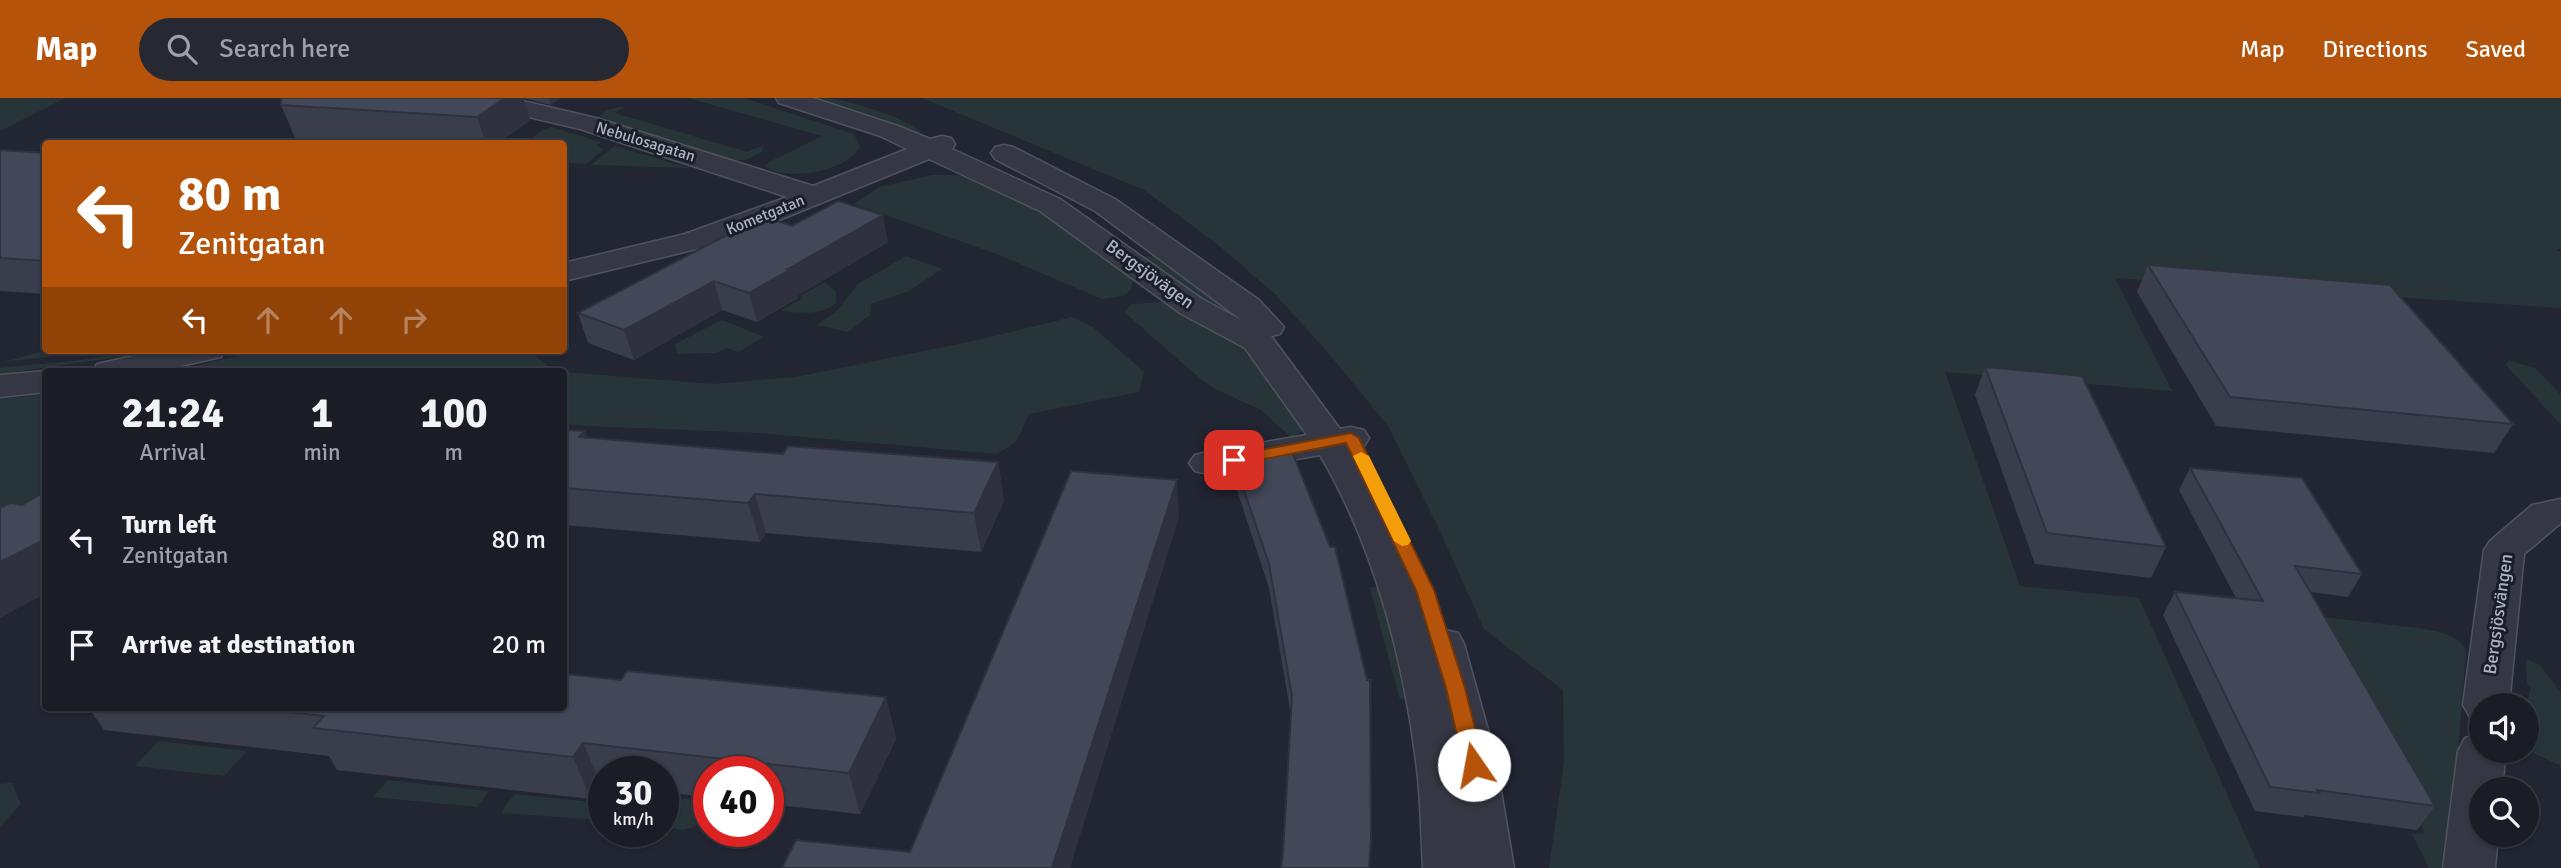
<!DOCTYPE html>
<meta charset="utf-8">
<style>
:root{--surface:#1a1c26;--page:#272932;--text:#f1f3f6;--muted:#9fa1a7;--line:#383a43;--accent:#b45309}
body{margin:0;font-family:Signika,sans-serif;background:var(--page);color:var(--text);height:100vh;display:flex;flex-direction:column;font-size:26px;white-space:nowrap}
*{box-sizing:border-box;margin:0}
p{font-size:23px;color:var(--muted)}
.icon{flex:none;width:38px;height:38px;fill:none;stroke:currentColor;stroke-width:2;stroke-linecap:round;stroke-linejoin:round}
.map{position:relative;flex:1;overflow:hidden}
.drawer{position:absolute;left:42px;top:270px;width:525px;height:343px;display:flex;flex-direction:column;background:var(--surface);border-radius:7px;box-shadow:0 2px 5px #0004,0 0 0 2px var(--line)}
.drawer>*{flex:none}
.top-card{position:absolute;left:42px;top:42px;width:525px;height:214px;border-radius:7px;box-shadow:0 2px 5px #0004,0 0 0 2px var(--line);background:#b45309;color:#fff;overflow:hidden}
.fabs{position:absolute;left:2469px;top:595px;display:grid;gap:14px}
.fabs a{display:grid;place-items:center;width:70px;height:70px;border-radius:50%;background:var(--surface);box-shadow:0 2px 5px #0004,0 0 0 2px var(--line);font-size:35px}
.speed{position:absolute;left:588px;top:658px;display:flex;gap:14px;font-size:35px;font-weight:700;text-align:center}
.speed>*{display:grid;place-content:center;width:91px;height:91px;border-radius:50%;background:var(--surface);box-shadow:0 2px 5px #0004,0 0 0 2px var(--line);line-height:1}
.speed small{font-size:18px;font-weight:400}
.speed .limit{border:10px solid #d22;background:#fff;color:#111}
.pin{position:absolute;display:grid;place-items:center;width:60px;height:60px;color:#fff;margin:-30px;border-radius:14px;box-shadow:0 4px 10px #0006}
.me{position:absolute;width:77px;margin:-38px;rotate:348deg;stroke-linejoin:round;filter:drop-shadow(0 0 5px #0008)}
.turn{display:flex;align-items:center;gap:24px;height:147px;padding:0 21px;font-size:32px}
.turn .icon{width:91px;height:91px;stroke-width:2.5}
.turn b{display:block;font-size:49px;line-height:60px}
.lanes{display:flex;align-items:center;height:66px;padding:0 21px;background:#0003;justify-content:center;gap:35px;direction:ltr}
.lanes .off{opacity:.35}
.eta{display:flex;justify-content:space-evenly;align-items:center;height:119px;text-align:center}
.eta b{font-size:42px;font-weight:800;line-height:49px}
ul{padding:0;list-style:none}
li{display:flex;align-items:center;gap:21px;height:105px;padding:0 21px}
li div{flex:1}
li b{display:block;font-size:26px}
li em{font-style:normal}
header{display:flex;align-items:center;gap:42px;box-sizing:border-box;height:98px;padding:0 35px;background:var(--accent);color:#fff}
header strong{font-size:33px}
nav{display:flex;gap:38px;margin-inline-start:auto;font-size:24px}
.search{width:490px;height:63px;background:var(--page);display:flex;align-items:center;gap:18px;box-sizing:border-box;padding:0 24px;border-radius:38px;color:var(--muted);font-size:26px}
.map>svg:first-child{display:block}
</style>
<header>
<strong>Map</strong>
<div class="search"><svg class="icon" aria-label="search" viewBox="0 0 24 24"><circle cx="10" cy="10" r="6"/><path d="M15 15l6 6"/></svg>Search here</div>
<nav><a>Map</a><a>Directions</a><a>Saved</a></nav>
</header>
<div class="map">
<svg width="2561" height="770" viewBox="0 0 2561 770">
<rect width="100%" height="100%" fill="#222633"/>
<g fill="#273538">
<polygon points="0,0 65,0 0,33"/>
<path d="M688,0h56l110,36 6,13c-12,24 -75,36 -94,19l3,-4 53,-26z"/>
<path d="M808,0c9,0 19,0 28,1 19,4 79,21 87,37z"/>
<polygon points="922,0 2561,0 2561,151 2557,151 2561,155 2561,210 2115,180 2172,293 1945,274 2020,488 2139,500 2260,770 1549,770 1564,665 1563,592 1484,531 1440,433 1388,328 1330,257 1275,196 1217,146 1144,92"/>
<polygon points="626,8 615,15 747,54 764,47 762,53 746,62 735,62 598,20 606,12"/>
<polygon points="551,29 601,44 596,47 603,52 586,66 564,65 564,46 525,45 543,32"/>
<polygon points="615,48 689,70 591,67"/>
<path d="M932,77c12,0 25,-1 37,3 43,12 134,69 164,101l-2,11 -8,6 -21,3 -105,-45 -143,-50 25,-17z"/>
<polygon points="906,158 942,171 909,193 871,206 870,217 848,234 817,227 837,213 858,186"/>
<polygon points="1154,158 1207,197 1246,218 1244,228 1202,207 1144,159"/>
<path d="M825,184l11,10v11c-16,13 -36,10 -56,8l22,-13 -3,-2z"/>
<polygon points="1163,204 1237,238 1305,323 1302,333 1292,340 1261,312 1215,291 1196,277 1124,214 1131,206"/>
<polygon points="1072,219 1093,229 1144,274 1139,294 1029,316 1016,344 997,356 758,335 564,327 564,274 713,286 796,279 978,242"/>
<polygon points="722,222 764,239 738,254 727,250 716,255 677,256 675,246"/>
<polygon points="48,252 107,252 4,264"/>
<polygon points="143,252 169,252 0,276 0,270 73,263"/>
<polygon points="278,252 529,252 553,273 176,273 228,260"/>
<polygon points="2508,262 2535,270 2561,297 2561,327 2506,267"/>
<polygon points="45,296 45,409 0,432 0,301"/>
<polygon points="1381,488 1416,599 1403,602 1399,599 1370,490"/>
<path d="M2176,502l242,28c16,3 40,5 48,22l-17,218h-20l-17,-34 13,-1 -118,-208z"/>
<polygon points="2526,561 2540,567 2561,595 2561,668 2527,652 2526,607 2531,590 2527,584"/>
<polygon points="159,643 247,653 224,678 135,668"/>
<polygon points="388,682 489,693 477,709 373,699"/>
<polygon points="12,685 21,706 0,729 0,686"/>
<polygon points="602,691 604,721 601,722 501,715 514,696 592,704"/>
<polygon points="663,698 709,704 709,723 684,732 663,730"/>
</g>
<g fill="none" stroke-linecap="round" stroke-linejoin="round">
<g stroke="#4f535f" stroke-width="3">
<g id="minor">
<path d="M465,0h45l86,20 217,68 94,-37 -27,-13 -101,-33 -3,-5h37l85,28 32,13 12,-3 9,2 4,6 -3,5 108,50 142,100 41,22 -148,-110 -100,-52 -4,-6 4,-6 9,-2 9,2 102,52 144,101 25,27 -4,7 -9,2 69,93 11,-2 13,3 5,8 -5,8 -10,2 27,45 40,99 13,39 8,-2 16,4 6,11 31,111 19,113h-91c-2,-30 -2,-60 -5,-90 -12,-110 -42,-228 -98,-323l-112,19 -13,-3 -6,-8 6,-8 13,-3 99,-17 -62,-87 -65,-35 -140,-102 -111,-52 -162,66 -62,22 -141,34v-18l121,-29 102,-37 -207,-68 -112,-26z"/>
<polygon points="160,252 226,252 221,259 158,273 92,273 97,266"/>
<polygon points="46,273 46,294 0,299 0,277"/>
<polygon points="2561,401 2561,425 2524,456 2509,607 2482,607 2482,623 2470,619 2463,607 2484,452 2490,443 2532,407"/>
<polygon points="2482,635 2482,653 2506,653 2502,691 2482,691 2482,737 2498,737 2495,770 2443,770 2458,653 2465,640"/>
</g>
</g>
<use href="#minor" fill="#353844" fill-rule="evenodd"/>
</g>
<g fill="#3a3e4c">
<polygon points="281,0 561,0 551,7 523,0 530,22 497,46 386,46 295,40 281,7"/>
<polygon points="0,52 46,55 46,196 0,193"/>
<polygon points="792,128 888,144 797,198 798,200 757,224 722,212 634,262 588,245 578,215"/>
<polygon points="2148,167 2513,326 2494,355 2216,328 2137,194"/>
<polygon points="1985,269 2166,449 2151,480 2035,466 1975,297"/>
<polygon points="564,332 585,333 587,340 783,356 998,364 1004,403 981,454 766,435 760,444 564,427"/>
<polygon points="1231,354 1330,449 1283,756 1291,617 1269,490 1232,377"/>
<polygon points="2190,370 2362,476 2348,499 2310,494 2435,708 2417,732 2305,717 2303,719 2255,713 2163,517 2175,494 2236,500 2179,392"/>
<polygon points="621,582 886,599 896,641 860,716 768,706 768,674 709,674 709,699 663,694 663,674 604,674 604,687 601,687 591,701 337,672 329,658 104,632 88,609 564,609"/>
</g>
<g fill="#2f323e">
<polygon points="505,0 523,0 530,22 497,46 486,46 477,19"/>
<polygon points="549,0 561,0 551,7"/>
<polygon points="883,117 888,144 797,198 798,200 757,224 749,195 788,171"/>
<polygon points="714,183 722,212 634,262 624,232"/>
<polygon points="585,333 598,371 579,339"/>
<polygon points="998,364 1004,403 981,454 974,415"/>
<polygon points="1177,382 1179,419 1070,770 1052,770"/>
<polygon points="755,396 766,435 760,444 748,405"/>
<polygon points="46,441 46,495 0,520 0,464"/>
<polygon points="886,599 896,641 860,716 849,675"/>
<polygon points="583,645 601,687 591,701 573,659"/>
</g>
<g fill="#434858" stroke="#2f323e" stroke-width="2">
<polygon points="281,0 505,0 477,19 281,7"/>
<polygon points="0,52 46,55 46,163 0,160"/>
<polygon points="838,103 883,117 788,171 791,171 749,195 714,183 624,232 578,215 763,118 792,128"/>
<polygon points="2148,167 2390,187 2513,326 2230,299"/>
<polygon points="1985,269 2082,278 2166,449 2047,435"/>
<polygon points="564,332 585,333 579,339 783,356 788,348 998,364 974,415 755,396 748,405 564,390"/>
<polygon points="1289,346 1330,449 1335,449 1367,582 1370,582 1371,743 1369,770 1281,770 1283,756 1292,598 1269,466 1231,354"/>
<polygon points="2190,370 2302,380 2362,476 2295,468 2435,708 2317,692 2319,695 2270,689 2175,494 2263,503"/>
<polygon points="1071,373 1177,382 1052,770 782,770 796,742 910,754"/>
<polygon points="46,393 46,441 0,464 0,410 10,405 22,407"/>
<polygon points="627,573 886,599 849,675 583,645 573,659 313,630 324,618 240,609 564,609 564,576 621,582"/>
</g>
<polygon fill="#b45309" stroke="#753606" stroke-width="2" points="1351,335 1359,340 1434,492 1465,590 1484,667 1481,672 1474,675 1467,672 1464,667 1446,590 1416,492 1346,345 1234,367 1226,362 1234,357"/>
<polygon fill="#f59e0b" points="1361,354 1369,358 1411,443 1408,447 1402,448 1394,443 1353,358"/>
<g text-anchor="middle" stroke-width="6" stroke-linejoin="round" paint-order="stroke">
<g font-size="16" fill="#afb3c1" stroke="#1a1e28">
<text transform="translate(646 43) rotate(17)" y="6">Nebulosagatan</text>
<text transform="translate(765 116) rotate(-22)" y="6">Kometgatan</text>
</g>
<g font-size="18" fill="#afb3c1" stroke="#1a1e28">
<text transform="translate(1150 176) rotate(36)" y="6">Bergsjövägen</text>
<text transform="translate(2498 516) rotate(-82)" y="6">Bergsjösvängen</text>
</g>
</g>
</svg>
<div class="fabs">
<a><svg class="icon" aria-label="sound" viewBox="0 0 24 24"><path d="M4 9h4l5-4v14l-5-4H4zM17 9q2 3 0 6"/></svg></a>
<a><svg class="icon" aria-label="search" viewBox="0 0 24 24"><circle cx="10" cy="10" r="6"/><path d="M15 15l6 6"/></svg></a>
</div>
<div class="speed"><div>30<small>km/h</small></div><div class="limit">40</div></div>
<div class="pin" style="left:1234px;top:362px;background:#d93025"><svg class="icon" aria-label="arrive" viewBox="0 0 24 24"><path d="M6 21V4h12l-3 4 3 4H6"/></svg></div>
<svg class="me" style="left:1474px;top:667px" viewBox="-20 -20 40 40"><circle r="19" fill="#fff"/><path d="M0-13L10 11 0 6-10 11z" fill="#b45309"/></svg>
<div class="top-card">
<div class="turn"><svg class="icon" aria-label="left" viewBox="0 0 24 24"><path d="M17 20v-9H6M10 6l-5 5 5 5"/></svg><div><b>80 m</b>Zenitgatan</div></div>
<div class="lanes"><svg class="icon" aria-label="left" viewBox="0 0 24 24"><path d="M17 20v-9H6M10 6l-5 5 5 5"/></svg><svg class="icon off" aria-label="ahead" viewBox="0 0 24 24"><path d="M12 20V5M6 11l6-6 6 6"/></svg><svg class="icon off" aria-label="ahead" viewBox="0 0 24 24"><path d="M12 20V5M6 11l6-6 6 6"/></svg><svg class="icon off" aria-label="right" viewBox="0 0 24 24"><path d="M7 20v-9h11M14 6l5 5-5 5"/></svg></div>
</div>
<section class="drawer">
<div class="eta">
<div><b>21:24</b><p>Arrival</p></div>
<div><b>1</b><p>min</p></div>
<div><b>100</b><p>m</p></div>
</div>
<ul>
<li><svg class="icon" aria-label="left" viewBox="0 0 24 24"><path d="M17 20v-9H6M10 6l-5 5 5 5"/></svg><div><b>Turn left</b><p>Zenitgatan</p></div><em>80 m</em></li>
<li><svg class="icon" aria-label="arrive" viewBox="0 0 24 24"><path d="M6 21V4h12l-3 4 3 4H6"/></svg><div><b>Arrive at destination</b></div><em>20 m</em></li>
</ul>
</section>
</div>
